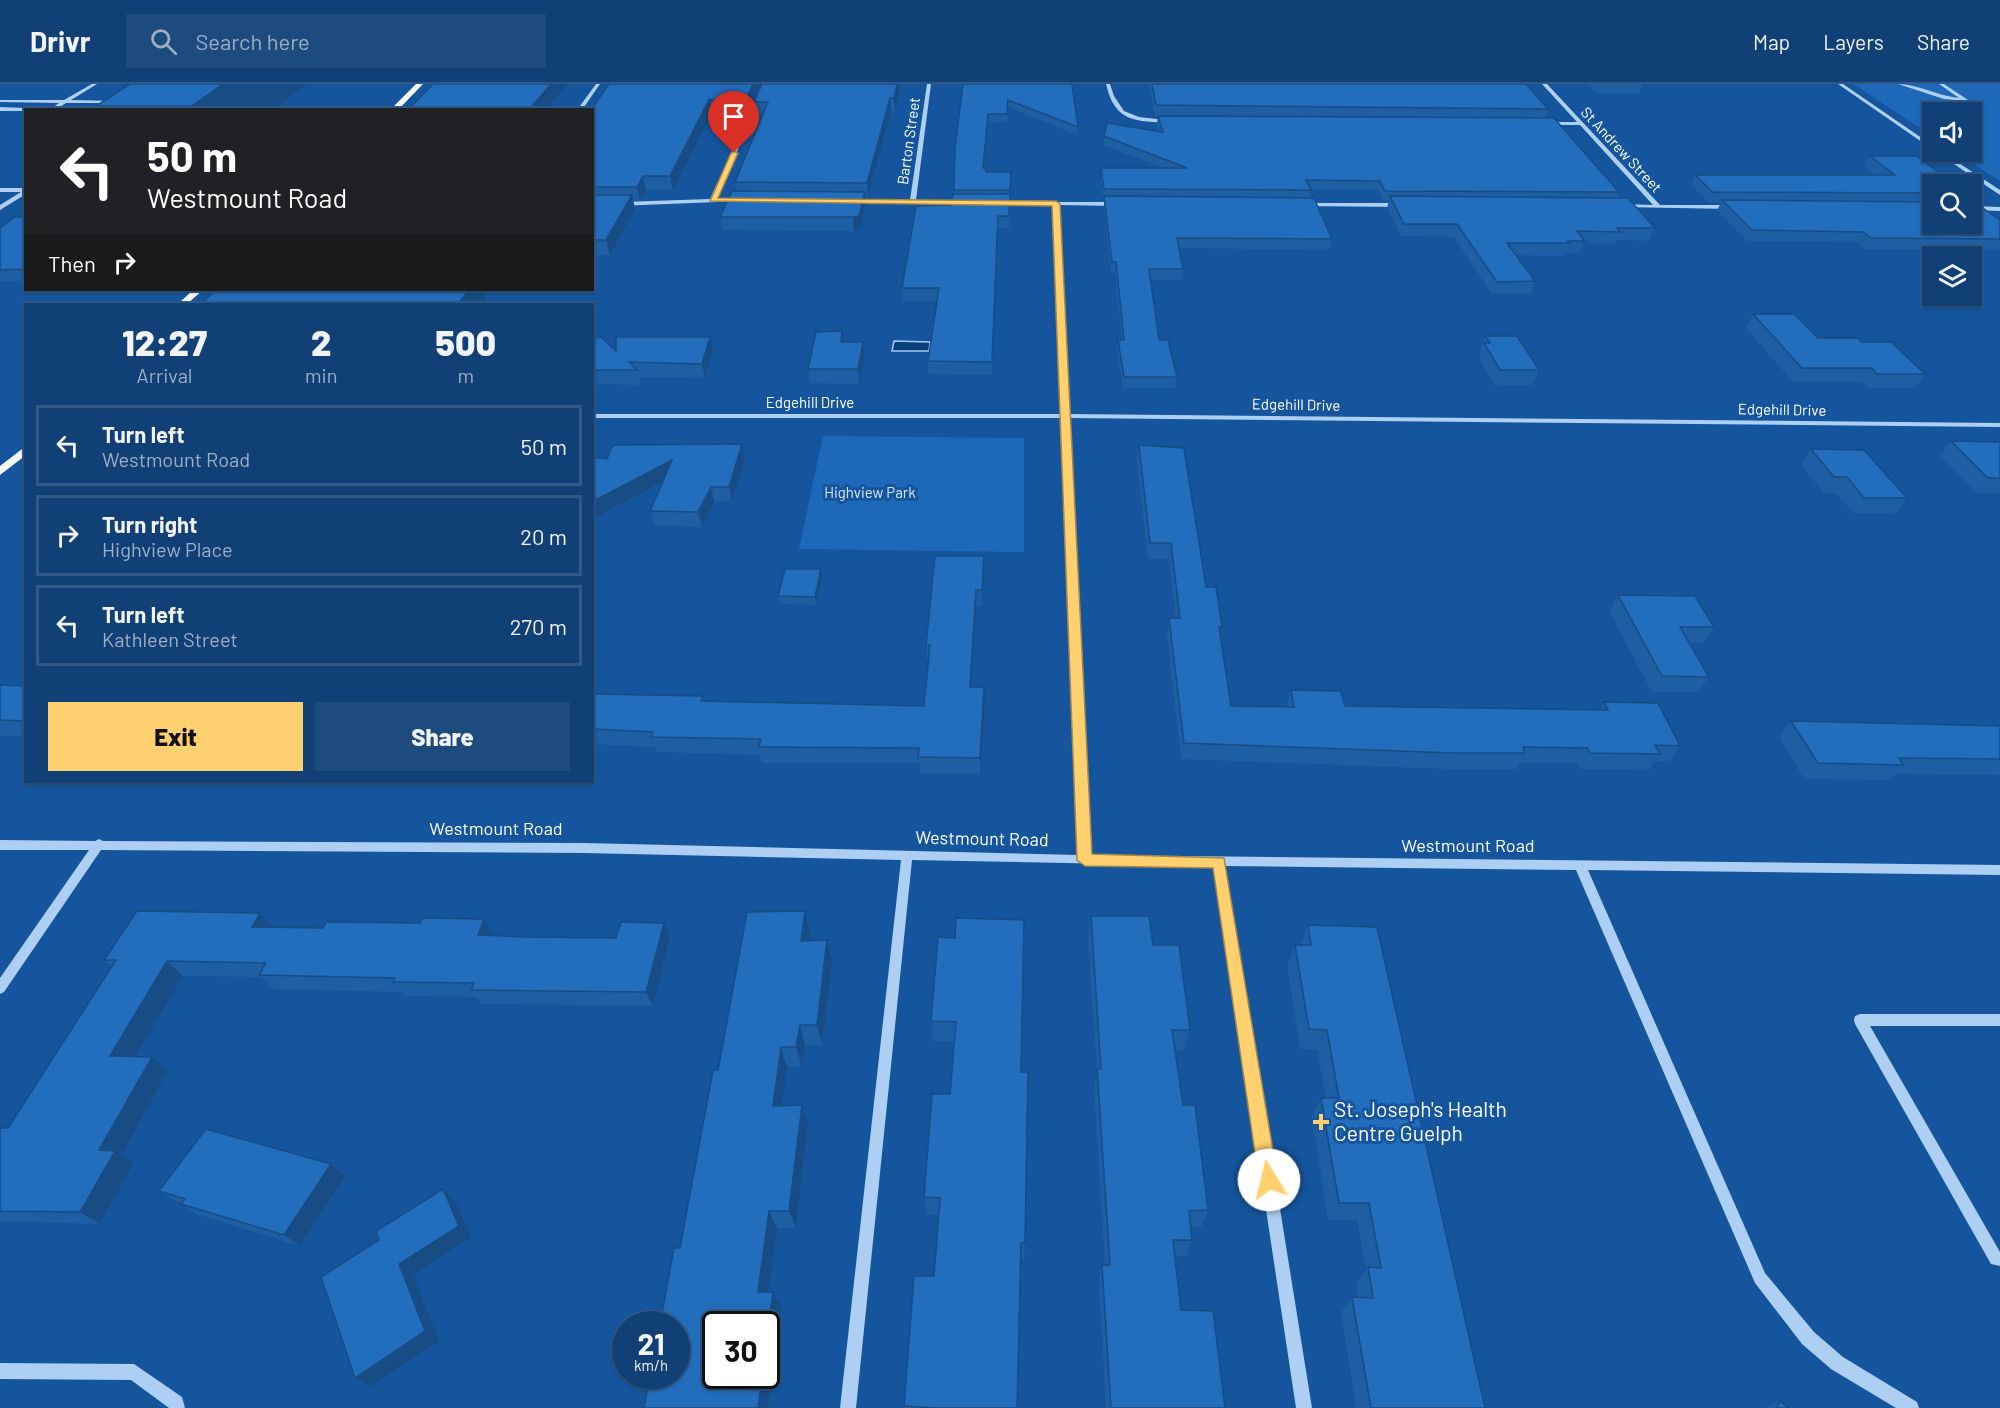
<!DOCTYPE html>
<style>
:root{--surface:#104076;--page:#1e4b7e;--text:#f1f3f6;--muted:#9cafc5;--line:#305988;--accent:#ffd06f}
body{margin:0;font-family:Barlow,sans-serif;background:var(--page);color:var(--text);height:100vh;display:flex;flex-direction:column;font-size:22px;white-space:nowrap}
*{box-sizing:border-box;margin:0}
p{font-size:20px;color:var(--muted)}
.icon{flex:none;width:33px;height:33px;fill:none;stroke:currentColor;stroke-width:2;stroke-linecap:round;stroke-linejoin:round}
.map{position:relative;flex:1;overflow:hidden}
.details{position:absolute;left:24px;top:219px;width:570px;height:480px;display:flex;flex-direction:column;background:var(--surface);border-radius:0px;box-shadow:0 2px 4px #0004,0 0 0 2px var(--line)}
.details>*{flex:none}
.guide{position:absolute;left:24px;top:24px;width:570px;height:183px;border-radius:0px;box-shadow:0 2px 4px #0004,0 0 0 2px var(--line);background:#202124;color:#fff;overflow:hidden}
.controls{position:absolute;left:1922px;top:18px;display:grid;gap:12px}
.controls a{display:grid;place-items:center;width:60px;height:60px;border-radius:0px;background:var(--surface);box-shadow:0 2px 4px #0004,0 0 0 2px var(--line);font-size:30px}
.speed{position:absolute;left:612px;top:1227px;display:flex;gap:12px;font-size:30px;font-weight:700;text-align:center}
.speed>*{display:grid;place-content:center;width:78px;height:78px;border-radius:50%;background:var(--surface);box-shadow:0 2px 4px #0004,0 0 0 2px var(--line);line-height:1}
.speed small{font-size:15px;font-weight:400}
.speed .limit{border:3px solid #111;border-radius:9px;background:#fff;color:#111}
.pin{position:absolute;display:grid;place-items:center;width:51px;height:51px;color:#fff;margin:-62px -26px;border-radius:50% 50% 50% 0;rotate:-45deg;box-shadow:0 0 6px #0007}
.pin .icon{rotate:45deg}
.me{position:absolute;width:66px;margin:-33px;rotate:351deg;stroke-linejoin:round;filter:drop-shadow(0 0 4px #0008)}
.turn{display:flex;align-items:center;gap:21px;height:126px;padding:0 24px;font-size:27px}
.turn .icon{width:78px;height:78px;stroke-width:2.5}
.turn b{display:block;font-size:42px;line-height:51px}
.then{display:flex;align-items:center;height:57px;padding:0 24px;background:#0003;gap:12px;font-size:22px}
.eta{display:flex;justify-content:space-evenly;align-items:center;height:102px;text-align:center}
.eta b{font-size:36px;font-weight:800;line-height:42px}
.primary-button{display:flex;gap:12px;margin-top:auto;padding:12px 24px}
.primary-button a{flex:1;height:69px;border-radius:0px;background:var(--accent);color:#111;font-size:24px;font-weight:800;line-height:69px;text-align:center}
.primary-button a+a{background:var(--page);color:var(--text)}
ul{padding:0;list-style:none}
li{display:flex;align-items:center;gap:18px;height:81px;margin:0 12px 9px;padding:0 12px;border:3px solid var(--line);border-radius:0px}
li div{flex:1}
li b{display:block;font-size:22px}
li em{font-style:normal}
header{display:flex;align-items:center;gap:36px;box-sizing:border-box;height:84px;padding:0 30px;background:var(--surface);border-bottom:2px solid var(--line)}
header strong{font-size:28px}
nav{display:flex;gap:33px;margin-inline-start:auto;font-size:21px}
.search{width:420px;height:54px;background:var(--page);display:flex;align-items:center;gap:15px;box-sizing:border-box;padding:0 21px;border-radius:0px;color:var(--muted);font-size:22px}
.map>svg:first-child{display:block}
</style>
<header>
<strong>Drivr</strong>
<div class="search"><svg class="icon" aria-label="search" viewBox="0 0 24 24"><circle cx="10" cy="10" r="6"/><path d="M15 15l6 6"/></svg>Search here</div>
<nav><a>Map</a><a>Layers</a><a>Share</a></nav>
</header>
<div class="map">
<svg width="2000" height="1324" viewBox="0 0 2000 1324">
<rect width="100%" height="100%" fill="#15559e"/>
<g fill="#1d68b8">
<polygon points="1853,0 2000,0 2000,97 1955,68 1971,68 1971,28 1932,28 1932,52"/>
<polygon points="823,352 1024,354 1024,468 799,465"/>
</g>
<polygon fill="#0d407b" stroke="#9fcaf6" stroke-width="1.5" points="894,257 930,258 929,267 892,267"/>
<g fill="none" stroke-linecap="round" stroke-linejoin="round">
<g fill="#accff3" fill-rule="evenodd">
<polygon points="92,0 97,0 71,16 117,17 119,18 117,19 66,19 55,26 49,26 59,19 0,18 0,16 64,16"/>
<polygon points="596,0 600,0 582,26 577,26"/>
<polygon points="763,0 767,0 716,115 741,114 743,115 743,117 592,123 592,119 710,115"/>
<polygon points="927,0 931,0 916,116 966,116 969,118 966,120 850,118 850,116 852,115 910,116"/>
<path d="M1106,0h4l4,12 10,15 15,6 35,4 -3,2c-35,-2 -56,0 -65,-39z"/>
<polygon points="1542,0 1547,0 1660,121 1731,121 1734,123 1731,125 1621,123 1621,121 1623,120 1653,121 1580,41 1544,41 1546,38 1577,38"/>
<polygon points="1838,0 1843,0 1932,61 1932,65"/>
<path d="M1898,0c20,0 40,12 61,14l-20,-14h5l24,16 -2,1 -22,-2z"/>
<polygon points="0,23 26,24 28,26 26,26 26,27 0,27"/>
<polygon points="1936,68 1942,68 2000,106 2000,111"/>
<polygon points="0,104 26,104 26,110 0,126 0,121 21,108 0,108"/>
<polygon points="994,118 1116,118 1119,120 1116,122 1059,121 1069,330 2000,339 2000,343 1069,334 1091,771 2000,781 2000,791 1588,786 1765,1189 1814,1248 1843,1273 1917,1318 1919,1324 1896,1324 1831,1285 1802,1260 1755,1199 1576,786 1225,782 1312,1324 1296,1324 1214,782 912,776 856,1324 840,1324 901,776 584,769 101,766 4,908 0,910 0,894 89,766 0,766 0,756 95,757 99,755 103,757 584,759 1079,771 1062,334 592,334 592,330 1061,330 1053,121 996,121 994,120"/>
<polygon points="1305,119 1401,119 1404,121 1401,123 1303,122 1302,121"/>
<polygon points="1971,122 2000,123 2000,127 1971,126"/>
<polygon points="1860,930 2000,930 2000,942 1870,942 2000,1168 2000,1182 1991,1180 1855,940 1854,936 1855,932"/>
<polygon points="0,1279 134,1280 182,1313 185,1324 169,1324 131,1296 0,1295"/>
</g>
<g fill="#f9fbff" fill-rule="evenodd">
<polygon points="416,0 423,0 398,26 390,26"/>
<polygon points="193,206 203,206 187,220 178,220"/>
<polygon points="26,362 26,371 0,391 0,382"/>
</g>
</g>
<g fill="#1e5ea3">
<polygon points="130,0 273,26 98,26 96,22"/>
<polygon points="609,0 761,0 747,30 712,29 673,106 646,106 640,117 633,117 635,125 610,171 592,171 592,26"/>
<polygon points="762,0 901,0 895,27 891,27 868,113 866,113 866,121 860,146 854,147 723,146 720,133 737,107 735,98 763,31 756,31 754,18"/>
<polygon points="963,0 1072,0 1078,43 1077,51 1008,23 1007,38 988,38 984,84 986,88 1011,88 1009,144 998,144 992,291 928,290 928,277 937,217 903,217 902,204 951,121 954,110 955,63"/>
<polygon points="1149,0 1526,0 1548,25 1545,34 1619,108 1617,114 1655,144 1649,157 1617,156 1615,160 1584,159 1580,169 1566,169 1565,172 1516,171 1535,197 1531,210 1492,210 1454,153 1401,152 1387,124 1389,116 1383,116 1378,106 1310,106 1309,114 1332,155 1329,166 1179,164 1183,185 1182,196 1150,196 1159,256 1177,293 1175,304 1123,304 1117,267 1118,256 1122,256 1115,189 1111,189 1104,123 1104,115 1103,115 1101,93 1101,84 1163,84 1103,61 1104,52 1159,48 1157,40 1158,32 1155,32"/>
<polygon points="1588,0 1643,0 1639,10 1598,10"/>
<polygon points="1870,72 1932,100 1932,140 2000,136 2000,166 1864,165 1857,158 1747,157 1717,127 1721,118 1708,118 1691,101 1695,91 1876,91 1864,82"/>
<polygon points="26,132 26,197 0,197 0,144"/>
<polygon points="216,206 482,206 488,220 203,220 202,219"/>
<polygon points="1753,230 1818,254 1862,258 1925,290 1915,304 1868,304 1863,298 1793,298 1746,244"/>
<polygon points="1485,252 1539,286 1533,301 1495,302 1479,274 1481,268 1480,267"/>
<polygon points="592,254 616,267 713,267 705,294 639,293 641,301 592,300"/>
<polygon points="843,258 863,258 865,272 859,300 810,299 808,285"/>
<polygon points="1951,357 2000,358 2000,409 1976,409 1940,372"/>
<polygon points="742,360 745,374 732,417 714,417 702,443 654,441 650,427 663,398 592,435 607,375"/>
<polygon points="1139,361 1206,503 1222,543 1220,554 1231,622 1286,623 1291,606 1345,622 1600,626 1604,618 1680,662 1669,677 1655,677 1649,686 1580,685 1578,679 1520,679 1517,685 1446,685 1181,675 1167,549 1169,534 1176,534 1169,475 1148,475 1137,376"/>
<polygon points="1811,365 1907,414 1896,430 1853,429 1836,409 1824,409 1801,381"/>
<polygon points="821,485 822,493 816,521 780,520 778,512"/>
<polygon points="984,488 982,522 976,522 971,603 984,603 985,619 980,690 920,689 919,679 762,679 760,671 657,668 655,663 592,660 592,610 704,617 924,622 928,576 927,576 926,561"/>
<polygon points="1618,511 1714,543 1704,559 1689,559 1709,593 1698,608 1652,608 1609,527"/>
<polygon points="0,601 26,602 26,652 0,652"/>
<polygon points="1791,637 2000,642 2000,691 1895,690 1889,696 1804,695 1779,653"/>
<polygon points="805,827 810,849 809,857 832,877 822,961 805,961 802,983 787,983 782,1021 808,1040 796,1144 777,1144 768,1208 773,1208 781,1223 768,1324 644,1324 680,1164 718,986"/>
<polygon points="260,829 272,843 323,844 420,839 484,835 494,849 493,852 616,854 664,839 670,853 653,922 481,920 477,913 405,912 401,908 273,905 261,893 183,892 135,973 168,986 122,1071 134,1079 100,1140 0,1137 0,1045 8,1044 112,883 104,876"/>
<polygon points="1091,832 1153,861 1190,946 1184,966 1175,966 1183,1021 1208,1126 1201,1143 1190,1143 1192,1156 1186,1172 1175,1172 1181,1226 1225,1324 1106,1324 1099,1197 1102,1181 1105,1181 1094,1005 1097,985 1088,854"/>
<polygon points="1308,841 1485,1324 1356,1324 1341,1228 1352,1213 1358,1213 1356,1199 1366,1186 1357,1136 1328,1136 1312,1033 1321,1014 1326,1014 1317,966 1300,965 1287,882 1295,861 1300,861"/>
<polygon points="938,853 1021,988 1025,1159 1024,1175 1020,1175 1017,1324 904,1324 904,1322 934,1192 939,1131 927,1130 924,1113 950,1010 954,958 933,957 931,937"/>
<polygon points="345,1092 300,1162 199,1131 181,1120 177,1118 159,1107"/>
<polygon points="1780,1317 1789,1324 1764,1324"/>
</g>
<g fill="#184c84">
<polygon points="223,0 306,0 273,26 194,26 192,22"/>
<polygon points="551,0 567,0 546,26 529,26"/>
<polygon points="753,0 761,0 747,30 745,17"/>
<polygon points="897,0 901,0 895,27 894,14"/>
<polygon points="890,14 891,27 868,113 867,99"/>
<polygon points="709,16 712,29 673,106 670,92"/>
<polygon points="988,30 988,38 983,93 983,84"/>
<polygon points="643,92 646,106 640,117 637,103"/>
<polygon points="865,108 866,121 860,146 854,147 853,133"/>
<polygon points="632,111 635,125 610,171 606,156"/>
<polygon points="998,132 998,144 992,291 992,278"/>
<polygon points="469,206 482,206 488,220 458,220"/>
<polygon points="710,253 713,267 705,294 702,280"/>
<polygon points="863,258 865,272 859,300 858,285"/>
<polygon points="742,360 745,374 732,417 729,403"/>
<polygon points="672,376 676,391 592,435 592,418"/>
<polygon points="711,403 714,417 702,443 698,428"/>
<polygon points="984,472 984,488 982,522 982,506"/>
<polygon points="821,485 822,493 816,521 815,513"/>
<polygon points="976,506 976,522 970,619 970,603"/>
<polygon points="984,603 985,619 980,690 980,674"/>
<polygon points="805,827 810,849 807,878 801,857"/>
<polygon points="260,829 273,844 252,843"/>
<polygon points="484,835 494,849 487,866 478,851"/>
<polygon points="664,839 670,853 653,922 646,908"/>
<polygon points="827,856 832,877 822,961 817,941"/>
<polygon points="167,877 183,892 128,985 110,972"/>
<polygon points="800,941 805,961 802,983 796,963"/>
<polygon points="781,963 787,983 780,1041 773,1022"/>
<polygon points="152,973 168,986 122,1071 134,1079 100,1140 80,1128 99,1066"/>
<polygon points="802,1021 808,1040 796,1144 789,1127"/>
<polygon points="331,1080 345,1092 300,1162 284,1151"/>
<polygon points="443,1105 455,1117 471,1153 413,1191 439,1257 370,1302 355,1294 399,1180"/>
<polygon points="769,1127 777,1144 766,1223 758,1208"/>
<polygon points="773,1208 781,1223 768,1324 758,1324 762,1292 766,1292 766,1259"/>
</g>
<g fill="#236dbd" stroke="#184c84" stroke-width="1.5">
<polygon points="130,0 223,0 192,22 96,22"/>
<polygon points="433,0 551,0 529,26 408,26"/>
<polygon points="609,0 753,0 745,17 709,16 670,92 643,92 637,103 592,103 592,26 591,26"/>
<polygon points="762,0 897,0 894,14 890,14 867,99 735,98 768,18 754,18"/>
<polygon points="963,0 1072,0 1078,43 1008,16 1007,30 988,30 983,84 986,84 986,88 1011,88 1010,106 954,106 955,63"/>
<polygon points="1152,0 1526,0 1548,25 1156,21"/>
<polygon points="1158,32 1554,34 1619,108 1385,107 1380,97 1306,96 1311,106 1104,105 1101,84 1187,84 1104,52 1107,39 1163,48"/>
<polygon points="1870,72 1917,72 1953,100 1932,100 1932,109 1713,108 1695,91 1895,91"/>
<polygon points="732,107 865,108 859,132 853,133 720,133"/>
<polygon points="953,110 1010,110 1009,132 998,132 992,278 928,277 939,204 902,204 916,122 951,121"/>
<polygon points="592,111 632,111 606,156 592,156"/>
<polygon points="1104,112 1314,114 1332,155 1177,154 1183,185 1149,185 1159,256 1168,256 1177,293 1124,293 1118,256 1124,256 1116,178 1112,178"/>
<polygon points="1390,112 1628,114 1655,144 1617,144 1620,148 1577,147 1585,157 1568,157 1570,159 1507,159 1535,197 1497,198 1457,140 1404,140"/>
<polygon points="1722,116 1932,118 1932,140 1971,140 1971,116 2000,136 2000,155 1871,154 1863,148 1752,146"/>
<polygon points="26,132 26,185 0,186 0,144 15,133 24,133"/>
<polygon points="216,206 469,206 458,220 202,219"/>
<polygon points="1753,230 1794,230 1818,254 1857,254 1862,258 1891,258 1925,290 1877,290 1872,284 1802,284"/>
<polygon points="842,247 841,258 863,258 858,285 808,285 816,248"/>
<polygon points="1485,252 1517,252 1539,286 1500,286 1484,259 1490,259"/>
<polygon points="601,253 616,267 616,253 710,253 702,280 629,278 637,286 592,286 592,254"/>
<polygon points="1951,357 2000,358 2000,394 1988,394"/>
<polygon points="742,360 729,403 711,403 698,428 650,427 672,376 592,418 592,373 607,375 613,361"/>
<polygon points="1139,361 1184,364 1206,503 1216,503 1222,543 1219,543 1231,622 1294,623 1291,606 1341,607 1345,622 1608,626 1604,618 1658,619 1680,662 1655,661 1660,670 1590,669 1587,664 1523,663 1525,669 1453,669 1184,659 1169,534 1180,534 1171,459 1150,459"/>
<polygon points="1811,365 1864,366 1907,414 1864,414 1847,393 1834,393"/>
<polygon points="935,472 984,472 982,506 976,506 970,603 984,603 980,674 918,673 919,664 759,663 761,655 651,653 653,648 592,645 592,610 703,612 701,617 924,622 930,561 926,561"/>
<polygon points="785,485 821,485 815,513 778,512"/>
<polygon points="1618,511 1695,512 1714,543 1680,543 1709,593 1662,592"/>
<polygon points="0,601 26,602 26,637 0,636"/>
<polygon points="1791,637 2000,642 2000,675 1899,674 1903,681 1818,679"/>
<polygon points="137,827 260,829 252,843 323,844 326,838 420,839 422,834 484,835 478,851 525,853 616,854 621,838 664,839 646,908 471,906 474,899 393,898 395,894 259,891 266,879 167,877 110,972 152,973 99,1066 115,1067 80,1128 0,1127 0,1045 1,1044 8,1044 116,876 104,876"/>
<polygon points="805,827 801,857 827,856 817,941 800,941 796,963 781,963 773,1022 802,1021 789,1127 769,1127 758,1208 773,1208 766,1259 766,1240 716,1240 716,1292 762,1292 758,1324 644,1324 650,1292 676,1292 676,1240 660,1240 674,1164 680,1164 713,986 718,986 747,828"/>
<polygon points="1091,832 1149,832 1153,861 1179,861 1190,946 1172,946 1183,1021 1195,1021 1208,1126 1189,1127 1192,1156 1173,1156 1181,1226 1213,1227 1225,1324 1111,1324 1102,1181 1110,1181 1097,985 1101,985"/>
<polygon points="956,834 1024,836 1021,988 1028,988 1025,1159 1021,1159 1017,1324 938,1324 904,1322 914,1192 934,1192 940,1114 924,1113 932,1010 950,1010 956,938 931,937 938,853 955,854"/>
<polygon points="1308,841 1377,843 1485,1324 1371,1324 1352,1213 1373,1214 1368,1183 1381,1184 1369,1119 1339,1119 1321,1014 1339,1014 1327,946 1309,945 1295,861 1311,861"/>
<polygon points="206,1045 331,1080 284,1151 181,1120 185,1115 159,1107"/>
<polygon points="443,1105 459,1142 399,1180 425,1247 355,1294 321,1193 379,1156 376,1147"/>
<polygon points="1780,1317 1789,1324 1777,1324"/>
</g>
<polygon fill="#ffd06f" stroke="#a68748" stroke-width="1.5" points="734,67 738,69 718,114 1056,117 1060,120 1092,770 1224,774 1278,1096 1275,1103 1269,1106 1262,1103 1259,1096 1213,784 1085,782 1077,776 1052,122 710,117 731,69"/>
<path fill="#ffd06f" stroke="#15559e" stroke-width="2" d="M1318 1029h6v6h6v6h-6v6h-6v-6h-6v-6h6z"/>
<g text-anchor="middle" stroke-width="6" stroke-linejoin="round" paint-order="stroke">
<g font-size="15" fill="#fff" stroke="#15559e">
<text transform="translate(909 57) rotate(-82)" y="5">Barton Street</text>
<text transform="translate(1621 66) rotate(47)" y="5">St Andrew Street</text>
<text x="810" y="324">Edgehill Drive</text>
<text transform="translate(1296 321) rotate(1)" y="5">Edgehill Drive</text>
<text transform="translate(1782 326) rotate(1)" y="5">Edgehill Drive</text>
</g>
<g font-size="15" fill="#d5e8fd" stroke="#15559e">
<text x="870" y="414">Highview Park</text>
</g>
<g font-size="18" fill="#fff" stroke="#15559e">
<text x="496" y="751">Westmount Road</text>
<text transform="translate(982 755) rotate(1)" y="6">Westmount Road</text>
<text x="1468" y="768">Westmount Road</text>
</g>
<g font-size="21" fill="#fff" stroke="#15559e" text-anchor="start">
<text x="1334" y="1033">St. Joseph's Health<tspan x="1334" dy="24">Centre Guelph</tspan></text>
</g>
</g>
</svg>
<div class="controls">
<a><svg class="icon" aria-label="sound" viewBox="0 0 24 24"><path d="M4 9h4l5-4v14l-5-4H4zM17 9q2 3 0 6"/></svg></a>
<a><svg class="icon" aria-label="search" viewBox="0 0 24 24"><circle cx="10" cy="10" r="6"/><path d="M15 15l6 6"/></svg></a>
<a><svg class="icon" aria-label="layers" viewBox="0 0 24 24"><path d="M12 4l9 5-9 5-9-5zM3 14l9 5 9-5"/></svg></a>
</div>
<div class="speed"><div>21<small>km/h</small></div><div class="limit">30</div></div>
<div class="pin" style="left:734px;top:69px;background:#d93025"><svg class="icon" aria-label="arrive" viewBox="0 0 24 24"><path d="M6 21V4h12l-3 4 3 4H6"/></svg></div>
<svg class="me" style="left:1269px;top:1096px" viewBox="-20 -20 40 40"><circle r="19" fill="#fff"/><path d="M0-13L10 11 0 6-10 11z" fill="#ffd06f"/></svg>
<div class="guide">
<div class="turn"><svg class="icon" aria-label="left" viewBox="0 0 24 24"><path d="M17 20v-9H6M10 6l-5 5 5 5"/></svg><div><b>50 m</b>Westmount Road</div></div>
<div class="then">Then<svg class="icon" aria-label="right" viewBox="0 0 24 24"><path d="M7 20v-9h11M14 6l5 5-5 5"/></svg></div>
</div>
<section class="details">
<div class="eta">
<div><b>12:27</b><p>Arrival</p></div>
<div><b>2</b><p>min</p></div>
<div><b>500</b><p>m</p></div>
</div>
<ul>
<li><svg class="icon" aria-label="left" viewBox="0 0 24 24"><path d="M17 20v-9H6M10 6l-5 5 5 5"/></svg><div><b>Turn left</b><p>Westmount Road</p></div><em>50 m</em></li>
<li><svg class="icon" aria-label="right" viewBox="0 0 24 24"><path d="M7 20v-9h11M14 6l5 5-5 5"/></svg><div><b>Turn right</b><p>Highview Place</p></div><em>20 m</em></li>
<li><svg class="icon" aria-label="left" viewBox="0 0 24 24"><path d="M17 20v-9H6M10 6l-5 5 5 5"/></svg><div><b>Turn left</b><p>Kathleen Street</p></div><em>270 m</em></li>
</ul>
<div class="primary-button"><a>Exit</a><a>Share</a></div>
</section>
</div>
